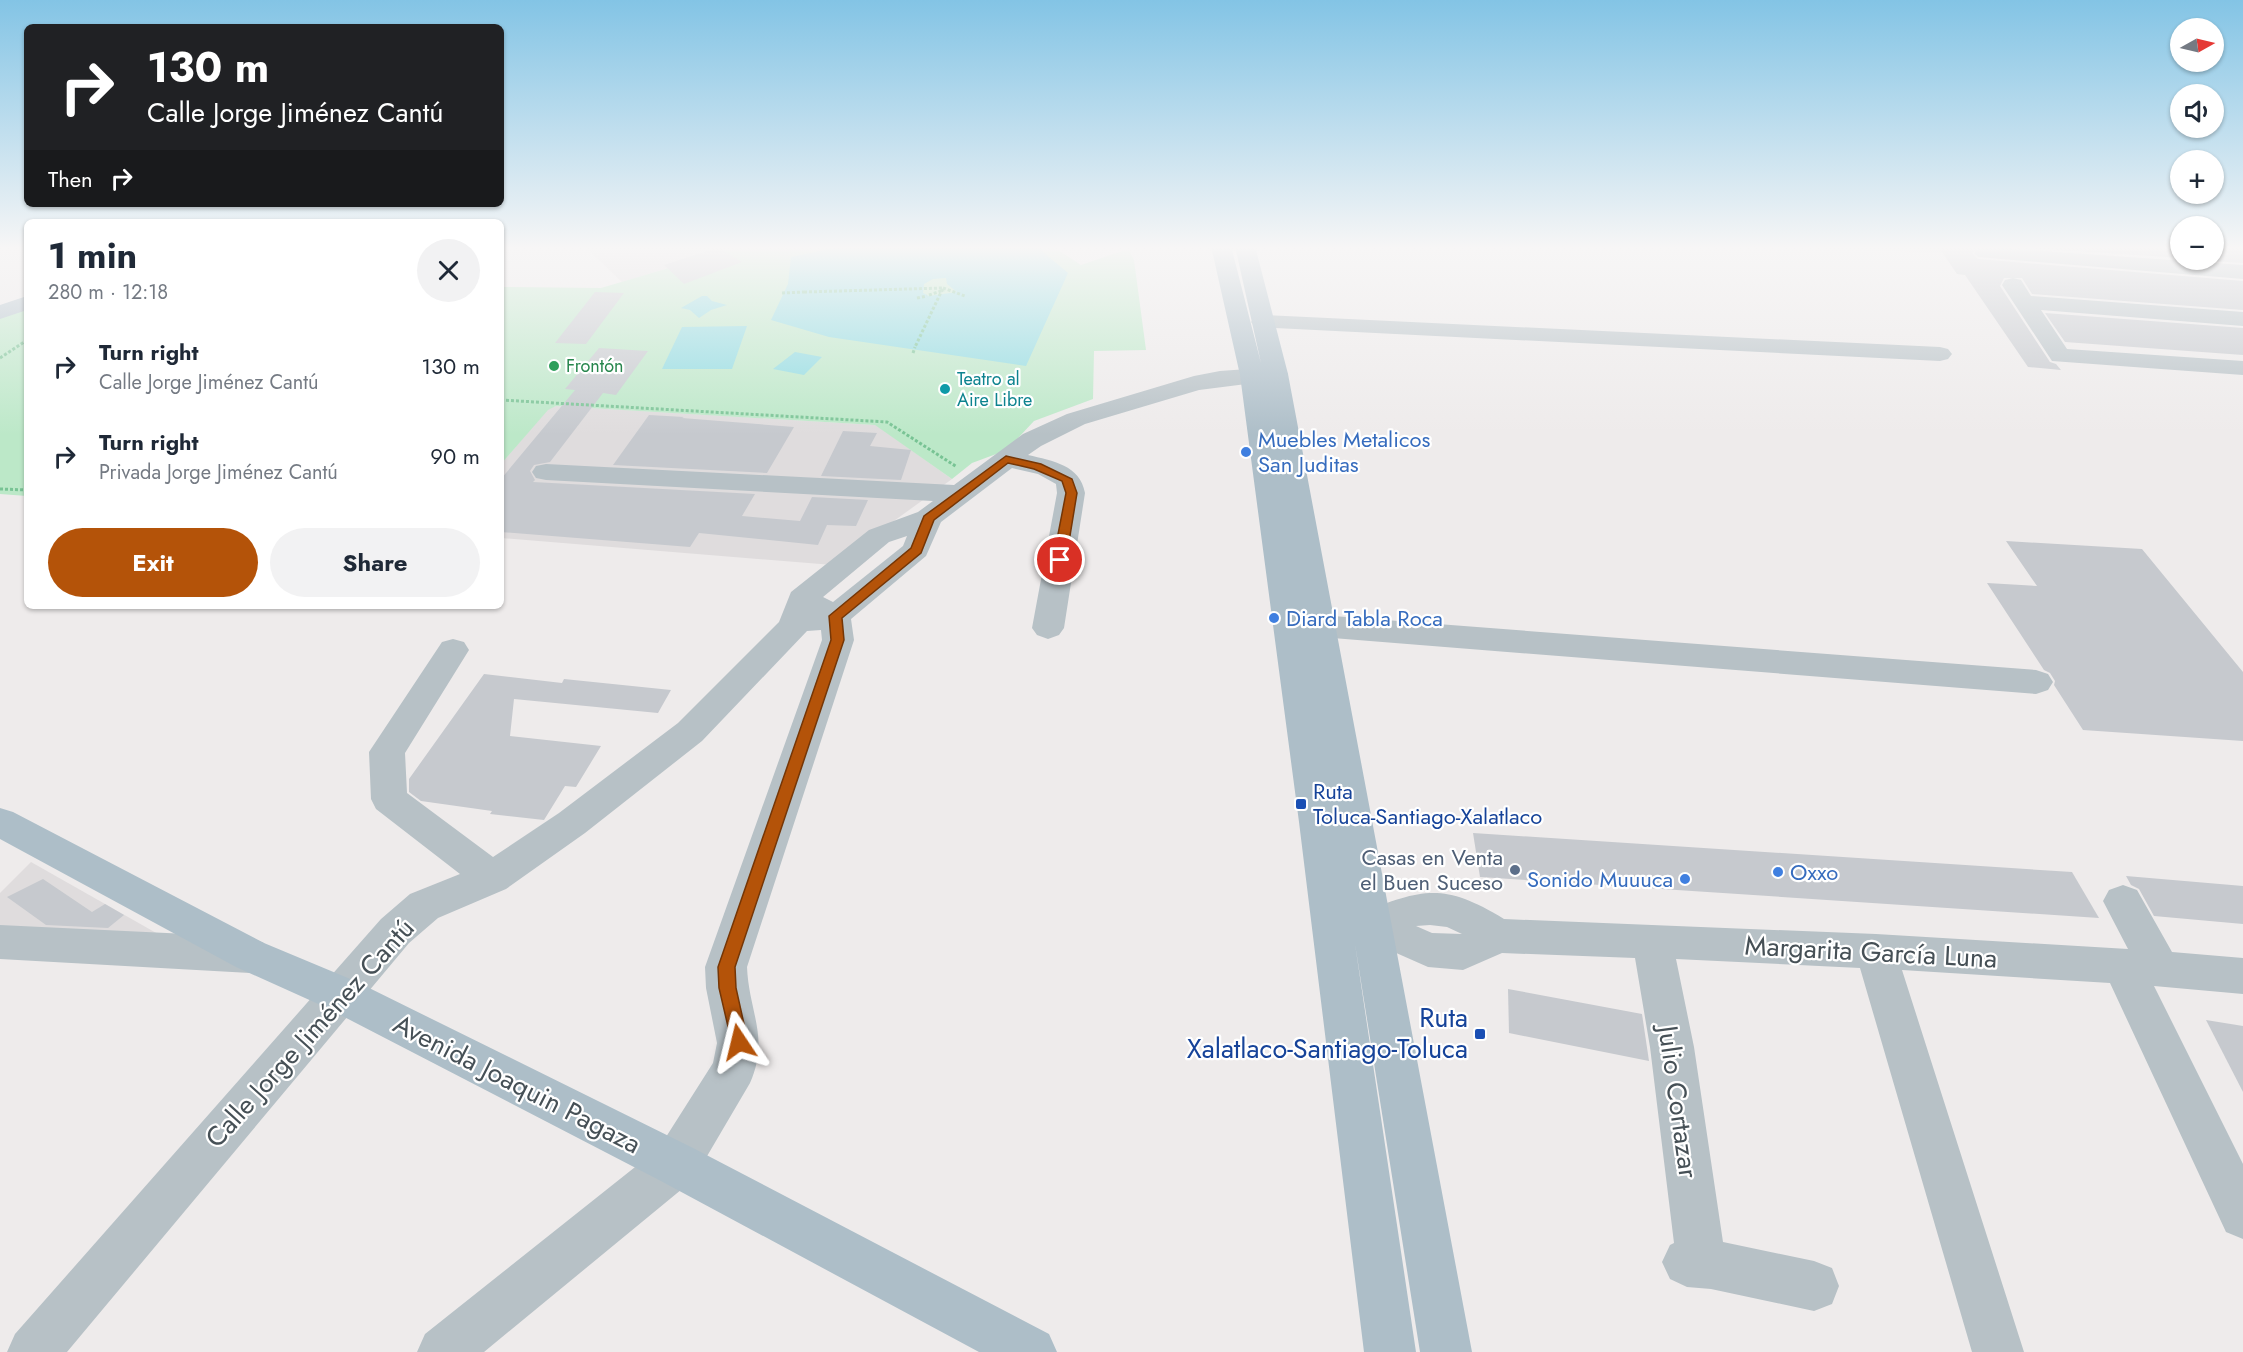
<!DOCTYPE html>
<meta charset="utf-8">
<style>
:root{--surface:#fff;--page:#f2f2f3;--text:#1f2937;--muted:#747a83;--accent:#b45309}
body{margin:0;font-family:Jost,sans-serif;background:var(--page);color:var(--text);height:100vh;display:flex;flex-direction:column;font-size:22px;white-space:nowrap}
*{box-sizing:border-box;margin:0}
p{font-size:20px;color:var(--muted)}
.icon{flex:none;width:33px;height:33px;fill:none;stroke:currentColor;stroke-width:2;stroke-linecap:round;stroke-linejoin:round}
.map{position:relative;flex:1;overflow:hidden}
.sheet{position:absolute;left:24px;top:219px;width:480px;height:390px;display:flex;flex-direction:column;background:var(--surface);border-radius:9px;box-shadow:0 2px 4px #0004}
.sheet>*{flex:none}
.banner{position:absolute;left:24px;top:24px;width:480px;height:183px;border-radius:9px;box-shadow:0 2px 4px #0004;background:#202124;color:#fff;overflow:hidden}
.needle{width:39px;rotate:82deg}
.controls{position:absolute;left:2170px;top:18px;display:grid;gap:12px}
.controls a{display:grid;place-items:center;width:54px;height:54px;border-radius:50%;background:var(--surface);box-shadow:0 2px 4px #0004;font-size:30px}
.pin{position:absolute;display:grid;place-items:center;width:51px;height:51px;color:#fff;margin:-26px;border:3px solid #fff;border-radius:50%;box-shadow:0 2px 6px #0007}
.me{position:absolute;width:66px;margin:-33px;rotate:350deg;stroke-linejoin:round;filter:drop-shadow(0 0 4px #0008)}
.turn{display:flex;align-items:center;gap:21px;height:126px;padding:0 24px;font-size:27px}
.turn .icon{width:78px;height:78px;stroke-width:2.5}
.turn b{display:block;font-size:42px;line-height:51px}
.then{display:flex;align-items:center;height:57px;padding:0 24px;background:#0003;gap:12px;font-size:22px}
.round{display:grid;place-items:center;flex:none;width:63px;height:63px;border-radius:32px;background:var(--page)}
.summary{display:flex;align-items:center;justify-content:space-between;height:102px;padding:0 24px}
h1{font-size:36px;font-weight:700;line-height:45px}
.cta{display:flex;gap:12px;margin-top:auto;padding:12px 24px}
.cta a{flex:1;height:69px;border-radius:36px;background:var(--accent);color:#fff;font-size:24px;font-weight:700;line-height:69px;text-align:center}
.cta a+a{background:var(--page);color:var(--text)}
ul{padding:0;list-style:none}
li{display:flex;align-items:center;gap:18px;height:90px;padding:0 24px}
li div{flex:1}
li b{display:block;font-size:22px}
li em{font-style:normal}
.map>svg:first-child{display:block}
</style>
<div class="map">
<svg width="2243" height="1352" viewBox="0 0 2243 1352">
<rect width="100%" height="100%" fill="#eeebeb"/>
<g fill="#dfdcdd">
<polygon points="584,246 743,246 622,282"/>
<polygon points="1756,246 1936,246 1942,253"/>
<polygon points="556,406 876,425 952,479 833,565 501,538 501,464 548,409"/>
<polygon points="31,862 188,951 0,942 0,893"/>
</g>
<g fill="#bce8c8">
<polygon points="1052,246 1081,265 1128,249 1134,260 1146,350 1094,351 1093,399 1034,421 1007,450 972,463 952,479 875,425 556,406 548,410 501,464 501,287 601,288 740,247"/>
<polygon points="27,307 27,496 0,494 0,317"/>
</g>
<g fill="#8ddbe1" fill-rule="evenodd">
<path d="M873,246h163l32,27 -42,93 -197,-29 -58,-17 17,-36 3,-27 49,-10zM946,278l1,6 10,8 -28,4 -6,-3 1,-9 9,-5z"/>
<polygon points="702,296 707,296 712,301 727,305 711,310 699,318 690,310 681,308"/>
<polygon points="747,326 732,369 662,369 682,327"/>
<polygon points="795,352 822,357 804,375 773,369"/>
</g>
<g fill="#c6c9ce">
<polygon points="723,246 725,246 722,250 742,262 684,284 664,265"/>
<polygon points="1938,246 1980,246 1972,253 1978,259 2243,281 2243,310 2032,294 2022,278 2004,278 2000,286 2050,362 2056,364 2061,370 2028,367 1965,275 1957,274"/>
<polygon points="2004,246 2181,246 2181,258"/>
<polygon points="2214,246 2243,246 2243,263 2196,260 2214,260"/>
<polygon points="595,292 624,293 586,344 555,343"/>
<polygon points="2045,313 2243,328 2243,355 2065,342"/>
<polygon points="599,348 648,351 616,395 603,393 550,462 534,465 530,471 535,480 533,482 755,494 742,516 800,521 812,497 868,500 856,526 827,525 818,545 699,533 690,547 501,532 501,479 575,390 565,389"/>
<polygon points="649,415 684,417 682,418 794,427 767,473 613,465"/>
<polygon points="843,431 877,433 870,446 911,450 901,480 821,476"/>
<polygon points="2006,541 2142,549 2243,672 2243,741 2083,730 2054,685 2055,681 2050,673 2044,670 1987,583 2037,586"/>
<polygon points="484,674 562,683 564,679 671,690 658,713 514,699 510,736 601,746 576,787 565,786 544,820 490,814 492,811 421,801 409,792 409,779"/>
<polygon points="1473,833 2072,872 2099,918 1480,877"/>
<polygon points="2126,876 2243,886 2243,924 2154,916 2139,889 2131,885"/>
<polygon points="43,879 92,912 105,904 124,915 108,928 46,925 7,897"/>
<polygon points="1508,989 1642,1014 1649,1061 1509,1033"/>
<polygon points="2206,1020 2243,1026 2243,1092"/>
</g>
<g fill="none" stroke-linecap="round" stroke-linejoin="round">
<g stroke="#78c394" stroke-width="3" stroke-dasharray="3 2" stroke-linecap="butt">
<polyline points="943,288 965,296"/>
<polyline points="782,293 804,292"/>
<polyline points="929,295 944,290"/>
<polyline points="917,298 927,296"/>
<polyline points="913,353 915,347"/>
<polyline points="0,358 27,340"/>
<polyline points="501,400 887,422 957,467"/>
<polyline points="0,489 27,490"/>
</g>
<g fill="#b7c1c6" fill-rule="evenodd">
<polygon points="1985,247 2243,265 2243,279 1978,257 1974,253 1978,249"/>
<polygon points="2013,278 2021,280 2031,296 2243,312 2243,326 2041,310 2067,349 2243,361 2243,375 2052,361 2002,285 2005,280"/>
<polygon points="1263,315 1940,347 1948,349 1952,354 1948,359 1940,361 1255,327 1251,322 1255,317"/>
<path d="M1276,367l9,2 3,5 -3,5 -86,11 -114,34 -44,22 -13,9c25,6 52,10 57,38l-21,135 -5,7 -11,4 -11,-4 -5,-7 25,-135 -1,-9 -18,-10 -26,-6 -71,54 -15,34 -75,63 3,21 -107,327c2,46 23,71 3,116l-57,97 -209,172h-67l8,-18 234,-186 54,-85 4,-20 -11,-55 -1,-21 117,-327 -1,-10 -14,1 -105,110 -117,92 -79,56 -68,29 -29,25 -342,409h-60l8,-18 366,-415 29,-25 50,-20 -84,-65 -5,-10 -2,-47 73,-110 11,-3 11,3 5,8 -64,103 2,40 86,64 66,-44 119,-90 101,-101 12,-30 78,-62 49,-18 15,-11 -387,-21 -10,-2 -4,-6 4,-6 10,-2 408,21 69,-51 44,-20 127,-38 26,-5zM907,536l-4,10 -70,56 -10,-5 66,-55z"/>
<polygon points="1320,615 2036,670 2048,674 2053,682 2048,690 2036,694 1320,637 1309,633 1304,626 1309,619"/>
<path d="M2123,885l14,5 35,62 71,6v36l-89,-8 89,178v75l-17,-7 -116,-249 -208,-13 122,382h-52l-112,-384 -184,-9 18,88 29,195 91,19 18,7 7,18 -7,18 -18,7 -103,-22 -24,-2 -17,-8 -8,-17 8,-17 4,-2 -24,-196 -15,-89 -133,-5 -39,17 -35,-3 -68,-30 -6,-12 6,-12c63,-24 83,-31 144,6l372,15 252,15 -25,-48 6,-11zM1430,925l17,2 15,7 -30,-1 -16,-7z"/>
<polygon points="0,925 250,937 264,943 270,955 264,967 250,973 0,959"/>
</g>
<g fill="#adbec8" fill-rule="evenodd">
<polygon points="1211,246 1231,246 1261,363 1235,246 1255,246 1288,374 1472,1352 1420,1352 1355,944 1416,1352 1364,1352 1299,822 1240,375"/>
<polygon points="27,296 27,310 0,319 0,305"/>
<polygon points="0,808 13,812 264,943 355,981 693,1148 1049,1334 1057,1352 979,1352 659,1180 325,1007 236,967 0,839"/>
</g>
<polyline stroke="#78c394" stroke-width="3" stroke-dasharray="3 2" stroke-linecap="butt" points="804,292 943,288 915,347"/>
</g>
<linearGradient id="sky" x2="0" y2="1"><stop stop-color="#83c4e5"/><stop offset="0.57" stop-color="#f7f6f6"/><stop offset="1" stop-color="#f7f6f6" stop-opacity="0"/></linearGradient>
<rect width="2243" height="435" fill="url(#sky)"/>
<polygon fill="#b45309" stroke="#753606" stroke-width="1.5" points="1006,456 1041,464 1072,479 1077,493 1066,560 1060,564 1053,560 1066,493 1062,481 1034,469 1008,463 934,520 921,553 842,618 844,640 735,967 736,988 748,1042 746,1048 739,1051 733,1048 719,988 718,967 831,640 829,616 911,548 924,516"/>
<circle fill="#2e9e5b" stroke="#fff" stroke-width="2" cx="554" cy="366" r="6"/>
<circle fill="#0f9aa8" stroke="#fff" stroke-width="2" cx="945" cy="389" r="6"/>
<g fill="#3f7fe0" stroke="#fff" stroke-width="2">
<circle cx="1246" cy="452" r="6"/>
<circle cx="1274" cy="618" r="6"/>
<circle cx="1778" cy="872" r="6"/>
<circle cx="1685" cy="879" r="6"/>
</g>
<g fill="#1a4fb4" stroke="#fff" stroke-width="2">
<rect x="1295" y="798" width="12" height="12" rx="3"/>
<rect x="1474" y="1028" width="12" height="12" rx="3"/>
</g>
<circle fill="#5c6f8a" stroke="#fff" stroke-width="2" cx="1515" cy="870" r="6"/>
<g text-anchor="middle" stroke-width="4.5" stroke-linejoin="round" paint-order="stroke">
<g font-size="18" fill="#27864d" stroke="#fff" text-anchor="start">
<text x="566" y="372">Frontón</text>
</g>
<g font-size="18" fill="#0d838f" stroke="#fff" text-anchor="start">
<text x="957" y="385">Teatro al<tspan x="957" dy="21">Aire Libre</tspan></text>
</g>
<g font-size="22" fill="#366cbe" stroke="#fff" text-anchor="start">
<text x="1258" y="447">Muebles Metalicos<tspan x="1258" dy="25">San Juditas</tspan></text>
<text x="1286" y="626">Diard Tabla Roca</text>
<text x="1790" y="880">Oxxo</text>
<text x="1673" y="887" text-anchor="end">Sonido Muuuca</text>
</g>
<g font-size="22" fill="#164399" stroke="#fff" text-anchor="start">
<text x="1313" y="799">Ruta<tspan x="1313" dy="25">Toluca-Santiago-Xalatlaco</tspan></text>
</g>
<g font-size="22" fill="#4e5e75" stroke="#fff" text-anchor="end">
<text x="1503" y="865">Casas en Venta<tspan x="1503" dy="25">el Buen Suceso</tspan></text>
</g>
<g font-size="27" fill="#465056" stroke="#fff">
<text transform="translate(1871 952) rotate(3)" y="9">Margarita García Luna</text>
<text transform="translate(310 1033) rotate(-48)" y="9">Calle Jorge Jiménez Cantú</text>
<text transform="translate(517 1084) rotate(27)" y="9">Avenida Joaquin Pagaza</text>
<text transform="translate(1678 1102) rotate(82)" y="9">Julio Cortazar</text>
</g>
<g font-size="27" fill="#164399" stroke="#fff" text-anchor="end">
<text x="1468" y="1027">Ruta<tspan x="1468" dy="31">Xalatlaco-Santiago-Toluca</tspan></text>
</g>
</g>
</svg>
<div class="controls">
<a><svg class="needle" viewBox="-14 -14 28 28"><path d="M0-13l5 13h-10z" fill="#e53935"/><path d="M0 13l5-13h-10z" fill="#747a83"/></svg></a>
<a><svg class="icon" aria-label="sound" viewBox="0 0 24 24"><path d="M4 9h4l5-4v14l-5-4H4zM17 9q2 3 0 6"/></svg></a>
<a>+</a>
<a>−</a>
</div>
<div class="pin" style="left:1060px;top:560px;background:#d93025"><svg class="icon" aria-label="arrive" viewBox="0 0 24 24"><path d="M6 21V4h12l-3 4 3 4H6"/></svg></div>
<svg class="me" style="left:739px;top:1042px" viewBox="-20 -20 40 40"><path d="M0-17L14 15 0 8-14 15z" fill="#b45309" stroke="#fff" stroke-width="4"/></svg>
<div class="banner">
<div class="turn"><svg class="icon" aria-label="right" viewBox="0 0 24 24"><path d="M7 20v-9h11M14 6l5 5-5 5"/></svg><div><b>130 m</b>Calle Jorge Jiménez Cantú</div></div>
<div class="then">Then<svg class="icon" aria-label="right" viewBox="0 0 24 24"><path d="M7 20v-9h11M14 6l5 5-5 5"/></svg></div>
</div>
<section class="sheet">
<div class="summary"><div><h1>1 min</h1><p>280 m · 12:18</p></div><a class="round"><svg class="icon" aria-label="close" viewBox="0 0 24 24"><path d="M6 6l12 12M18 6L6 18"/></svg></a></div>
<ul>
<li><svg class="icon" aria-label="right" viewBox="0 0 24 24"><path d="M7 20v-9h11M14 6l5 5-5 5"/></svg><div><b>Turn right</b><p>Calle Jorge Jiménez Cantú</p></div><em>130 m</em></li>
<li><svg class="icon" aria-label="right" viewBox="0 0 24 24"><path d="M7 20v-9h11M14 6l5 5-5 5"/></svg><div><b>Turn right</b><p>Privada Jorge Jiménez Cantú</p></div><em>90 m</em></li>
</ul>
<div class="cta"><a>Exit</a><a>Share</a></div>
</section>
</div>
